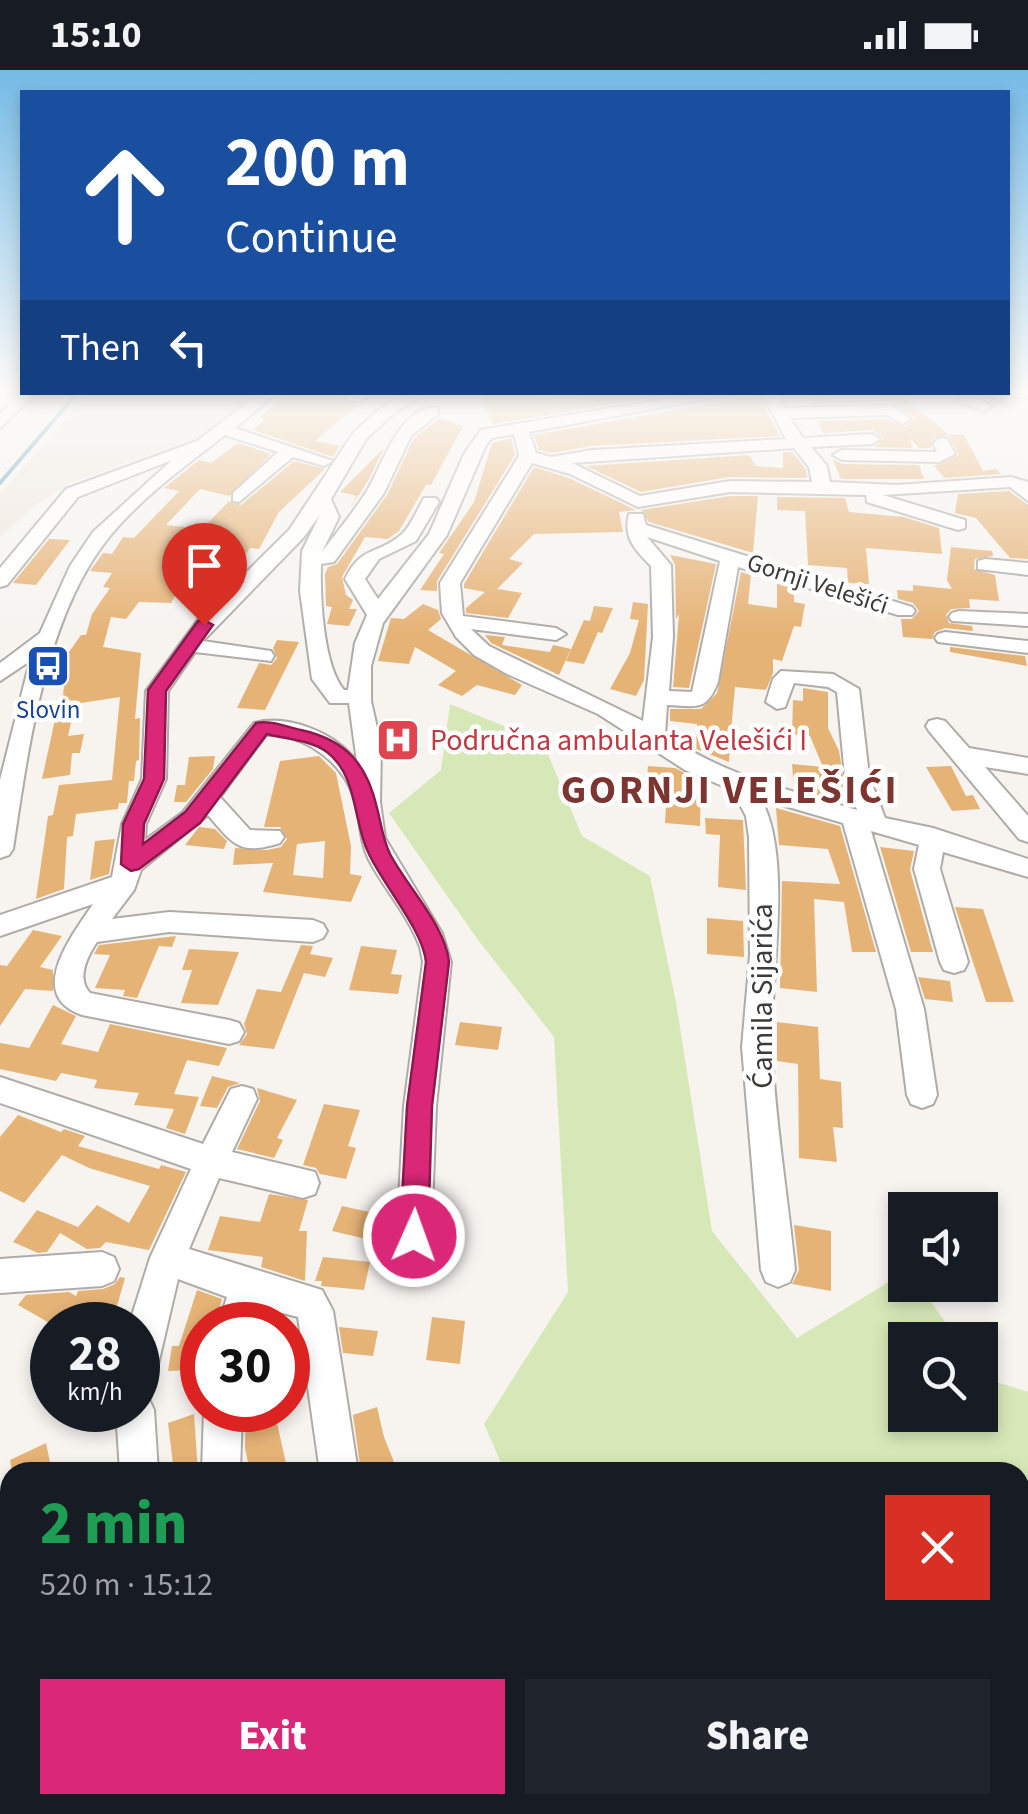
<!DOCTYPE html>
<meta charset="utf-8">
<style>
:root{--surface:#171b24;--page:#20242c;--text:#f1f3f6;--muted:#9ea1a6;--accent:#db2777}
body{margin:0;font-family:"Source Sans 3",sans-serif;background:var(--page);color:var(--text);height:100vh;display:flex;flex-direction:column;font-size:38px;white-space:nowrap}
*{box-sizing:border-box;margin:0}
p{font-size:32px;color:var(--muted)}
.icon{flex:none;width:55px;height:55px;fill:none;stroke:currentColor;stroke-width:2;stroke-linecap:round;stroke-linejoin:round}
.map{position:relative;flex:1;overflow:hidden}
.details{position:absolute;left:0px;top:1392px;width:1030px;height:352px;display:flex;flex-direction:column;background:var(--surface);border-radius:30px 30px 0 0;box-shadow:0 5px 15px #0003}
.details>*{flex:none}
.hud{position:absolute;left:20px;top:20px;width:990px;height:305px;border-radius:0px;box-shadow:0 5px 15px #0003;background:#1a4fa0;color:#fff;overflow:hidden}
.controls{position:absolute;left:888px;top:1122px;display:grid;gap:20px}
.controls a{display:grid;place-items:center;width:110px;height:110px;border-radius:0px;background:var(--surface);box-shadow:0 5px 15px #0003;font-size:50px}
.speed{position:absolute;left:30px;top:1232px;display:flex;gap:20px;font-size:50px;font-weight:700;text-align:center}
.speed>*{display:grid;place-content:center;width:130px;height:130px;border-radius:50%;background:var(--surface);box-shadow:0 5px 15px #0003;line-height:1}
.speed small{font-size:25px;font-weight:400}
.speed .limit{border:15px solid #d22;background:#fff;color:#111}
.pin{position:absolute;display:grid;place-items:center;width:85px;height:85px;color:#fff;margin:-102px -42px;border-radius:50% 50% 50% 0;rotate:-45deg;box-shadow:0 0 10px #0007}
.pin .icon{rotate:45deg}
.me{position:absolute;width:110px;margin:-55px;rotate:2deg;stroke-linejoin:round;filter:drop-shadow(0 0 8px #0008)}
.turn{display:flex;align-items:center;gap:35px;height:210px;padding:0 40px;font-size:45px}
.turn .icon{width:130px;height:130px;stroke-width:2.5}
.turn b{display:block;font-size:70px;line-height:85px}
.then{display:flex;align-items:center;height:95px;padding:0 40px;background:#0003;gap:20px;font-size:38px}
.round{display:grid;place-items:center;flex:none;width:105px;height:105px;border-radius:0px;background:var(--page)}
.headline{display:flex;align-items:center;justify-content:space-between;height:170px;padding:0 40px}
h1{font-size:60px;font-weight:800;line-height:75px;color:#1e9e55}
.cta{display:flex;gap:20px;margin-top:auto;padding:20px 40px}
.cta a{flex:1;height:115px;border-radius:0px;background:var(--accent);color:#fff;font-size:40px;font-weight:800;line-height:115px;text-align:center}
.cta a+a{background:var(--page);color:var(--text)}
.status{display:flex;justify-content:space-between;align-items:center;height:70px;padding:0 50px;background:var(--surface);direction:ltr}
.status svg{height:28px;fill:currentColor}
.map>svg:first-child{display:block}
</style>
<div class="status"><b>15:10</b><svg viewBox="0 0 49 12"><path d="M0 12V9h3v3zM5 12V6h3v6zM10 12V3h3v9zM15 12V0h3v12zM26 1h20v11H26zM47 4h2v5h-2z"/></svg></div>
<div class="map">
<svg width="1028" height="1744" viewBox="0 0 1028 1744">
<rect width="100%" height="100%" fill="#f7f4f0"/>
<polygon fill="#efe6dd" points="255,322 263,325 207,365 72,412 36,435 0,467 0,424 88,323"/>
<polygon fill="#d7e8b8" points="450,634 543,672 582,766 650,806 676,932 712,1161 797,1268 905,1202 905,1215 919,1215 958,1270 905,1270 905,1345 980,1345 980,1300 987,1309 1028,1322 1028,1744 515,1744 522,1735 1020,1735 1020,1402 505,1402 484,1354 568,1222 554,967 478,870 389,743 441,700"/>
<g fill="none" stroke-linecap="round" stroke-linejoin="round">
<polyline stroke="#5b9bb0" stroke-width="4" points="0,413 78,322"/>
</g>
<g fill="#e6b377" fill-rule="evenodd">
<polygon points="289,322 347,322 342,327 345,333 358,335 315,371 340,376 333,387 253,360 265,349 259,348"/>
<polygon points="480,322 535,322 535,327 676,323 493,354"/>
<polygon points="807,322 827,322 832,331 882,330 872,322 898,322 948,364 964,365 983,401 996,399 1001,404 945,408 934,396 959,385 948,365 931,370 931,378 919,378 910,368 913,378 874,377 884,368 872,360 823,363 818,351 886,349 905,357 915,348 891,331 811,334"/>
<polygon points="758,325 780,366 592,376 551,383 539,380 534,365"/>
<polygon points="440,348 463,356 431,415 426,415 399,461 388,469 365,467 342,507 346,525 353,530 349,539 357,539 349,556 327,554 332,537 326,536 325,504 328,497 337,494 387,425 414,368"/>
<polygon points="511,368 515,385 437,511 437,521 420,520 444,484 439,483 474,432 492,373"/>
<polygon points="238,373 271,384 229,426 200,419 166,455 202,459 229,431 241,435 294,391 325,399 279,442 259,479 250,478 219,524 178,520 171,533 139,532 126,549 111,547 103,577 141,583 135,649 140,648 139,690 136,691 134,711 129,711 127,733 119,733 118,739 76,744 73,766 67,767 64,819 36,829 48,746 53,745 59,715 112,710 120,627 62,636 67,585 81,565 86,565 92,544 110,518 103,517 112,503 90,501 103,483 112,484 123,467 134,468 179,421 164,418 199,390 211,393"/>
<polygon points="384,378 368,411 349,440 357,426 340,422"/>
<polygon points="783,382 792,382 806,399 807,408 729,407 641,422 586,396 749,385 756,396 783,398"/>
<polygon points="833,390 842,394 919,395 924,409 841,409"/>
<polygon points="534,397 569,408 636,440 619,442 623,462 534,464 509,489 523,493 497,519 522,523 508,548 466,543 466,538 485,522 464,518 464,514"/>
<polygon points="1009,421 1028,435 1028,489 1010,488 976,448 955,443 958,424"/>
<polygon points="730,426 758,426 753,483 649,452 641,440"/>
<polygon points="777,427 845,428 849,442 904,447 939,458 942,484 866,478 869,514 848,513 847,498 808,495 805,441 777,440"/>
<polygon points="49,469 70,470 36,515 13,513"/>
<polygon points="951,477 992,481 993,486 975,489 974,499 995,505 999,531 969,529 970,538 951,539 946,545 949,553 972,556 973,561 945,558 935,562 932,569 903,567 901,549 912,549 919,541 913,533 898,529 897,520 913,521 913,515 952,519 947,510"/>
<polygon points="670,485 716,494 689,618 673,617 679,544 676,549 675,495"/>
<polygon points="741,502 751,505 748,534 777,538 777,513 794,518 794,532 805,534 801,557 794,556 782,591 773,589 773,603 766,620 735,617 731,661 774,670 770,685 730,677 729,692 696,679 697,654 670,651 670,639 701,639 717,623"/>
<polygon points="633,532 648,534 644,610 636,626 610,619 630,583 639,550 630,549"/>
<polygon points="423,534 438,540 441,549 428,560 522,615 515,625 477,615 462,626 438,615 456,601 415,577 409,594 378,591 391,548 404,549"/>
<polygon points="594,536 613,538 602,563 598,562 584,594 566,591 584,550 590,551"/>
<polygon points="485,565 505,567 502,575 550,582 553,575 571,579 559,605 491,573"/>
<polygon points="277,570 299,572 265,640 237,638 259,593 271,595 277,588 273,578"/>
<polygon points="950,577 1025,586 1027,596 950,582"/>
<polygon points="803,618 828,622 828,658 839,681 845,717 824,717 825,727 794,718 792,694 823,697 810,666 792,664 793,630 803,631"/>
<polygon points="73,644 68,666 84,664 80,683 72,683 70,705 42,709 56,645"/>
<polygon points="412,656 420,680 385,686 382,661"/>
<polygon points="215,686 213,699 186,732 174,732 177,715 185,715 189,687"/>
<path d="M319,686l17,17 15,73 -1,28 12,2 -11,26 -88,-10 10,-29 -40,2 2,-17 32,2 14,-3 6,-8 -7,-12h-16l16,-66zM325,771l-2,37 -30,-3 4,-31z"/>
<polygon points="648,696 675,698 701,711 700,756 665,753 667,720 646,718"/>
<polygon points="951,696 966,726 973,725 980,739 952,741 926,697"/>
<polygon points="776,738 840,756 876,882 852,882 844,832 814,829 817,922 780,918 782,811 840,814 828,779 779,775"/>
<polygon points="705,748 743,750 746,820 718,817 720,765 706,764"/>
<polygon points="199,757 215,759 227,771 224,779 185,775"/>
<polygon points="115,769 109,804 90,810 95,771"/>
<polygon points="880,777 914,781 910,800 933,882 911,882"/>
<polygon points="955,837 983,839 1014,932 986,932"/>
<polygon points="707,848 743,851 744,887 707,884"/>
<polygon points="33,860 62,866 40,897 53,900 53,921 25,919 0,956 0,895 7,896"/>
<polygon points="176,866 172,877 159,876 137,928 123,926 125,920 95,918 110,885 94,884 99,875"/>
<polygon points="301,875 313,876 310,884 333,888 325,907 304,903 274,979 239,975 247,964 244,954 257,919 281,922"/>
<polygon points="361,876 397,880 391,904 402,905 398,924 349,920"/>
<polygon points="189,879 239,882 218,935 181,933 192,900 182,900"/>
<polygon points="918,907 950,911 953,932 925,929"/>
<polygon points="53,935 76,946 61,974 98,982 110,954 227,978 219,996 187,990 174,1024 199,1027 185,1064 166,1058 174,1039 134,1035 139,1023 94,1018 97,1010 61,1003 56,1011 0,999 0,973 29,978"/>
<polygon points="460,952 502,957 498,980 455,975"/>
<polygon points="777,952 818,957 820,1009 841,1012 843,1058 833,1057 837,1092 799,1088 798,994 777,991"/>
<polygon points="212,1006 240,1013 228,1017 217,1038 200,1036"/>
<polygon points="257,1018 297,1030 277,1068 283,1070 274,1088 237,1079 260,1031"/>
<polygon points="324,1034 360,1040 348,1076 356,1078 346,1109 320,1104 316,1098 303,1095"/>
<polygon points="18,1045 61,1062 64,1059 85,1066 78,1076 159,1099 161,1095 186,1102 149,1180 106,1172 100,1178 87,1179 60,1163 47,1182 38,1183 13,1172 37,1140 78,1157 97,1135 129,1153 150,1116 89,1098 62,1085 24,1133 0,1121 0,1067"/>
<polygon points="269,1124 308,1130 299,1161 307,1161 305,1211 261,1197 263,1187 208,1180 220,1146 260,1152"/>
<polygon points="342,1136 383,1145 375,1171 332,1161"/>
<polygon points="794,1155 831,1161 831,1221 792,1214 799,1200"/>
<polygon points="323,1187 370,1192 364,1220 321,1216 322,1211 315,1211"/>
<polygon points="120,1207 125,1208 117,1236 104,1235 102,1255 53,1255 18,1235 26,1225 69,1222 76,1226 78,1221 103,1219 115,1214"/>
<polygon points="197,1220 222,1229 215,1255 199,1259 192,1300 168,1301 172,1276 179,1276"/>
<polygon points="432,1247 465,1251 460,1294 426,1290"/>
<polygon points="339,1257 378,1261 373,1286 343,1283"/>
<polygon points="377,1337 384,1367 398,1402 361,1402 353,1345"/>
<polygon points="246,1340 274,1340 288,1402 250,1402 245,1378"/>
<polygon points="194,1344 198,1402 174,1402 168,1353"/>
<polygon points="46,1373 52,1402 12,1402 10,1390"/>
</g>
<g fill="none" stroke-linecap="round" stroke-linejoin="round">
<g stroke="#afaca8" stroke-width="4">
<g id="minor">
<polygon points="1008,319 1028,319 1028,328 1002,324"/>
<polygon points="22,322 38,322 0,358 0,344"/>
<path d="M261,322h17l-43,36 98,33 -9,5 -31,-9 -54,45 -6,-1v-8l45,-41 -53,-17c-40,31 -83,62 -115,101 -65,79 -82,214 -97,313l-4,6 -9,3v-78l30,-119 -30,20v-18l40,-30 30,-67 23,-34 79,-72 -94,37 -71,88 -7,2v-19l66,-79 131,-48z"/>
<polygon points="354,322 376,322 360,331 348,331 346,328"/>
<path d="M407,322h20l-35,23 -26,24 -35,60 8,18 -17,35c14,-19 30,-38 43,-58 17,-25 34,-91 73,-86v6l-27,22 -27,57 -50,69 -13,2c-1,33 2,101 23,126h4l7,-47 12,-28 -22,-36c16,-34 34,-24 57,-45 10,-10 15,-24 22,-36h12l3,4 -23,39 -37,18 -14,20 13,20 51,-65 35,-80 17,-24 224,-38h38l-214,40 7,21 15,4 41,-7 194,-11 -25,-47h16l8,16 106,-3 20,14 -8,5 -16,-9 -97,3 13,20 69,-4 8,5 -8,5 -61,3 16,19 3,16 67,3 114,-8 17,5v19l-18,-14 -127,8 82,25v8l-7,2 -91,-28 -1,-7 -136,-3 -92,15 -68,-33 -38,-11 -72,120 3,33 93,12 10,6 -10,6 -85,-11 18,17 154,75 10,-84 -2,-71c-17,-17 -28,-29 -22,-52h14l3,11 266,82 3,4 -3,4h-14l-160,-48 -20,115c-12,30 -21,24 -51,23l-2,30c63,42 121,54 192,75l-12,-34 -8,-84 -9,-5 -34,-4 -9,24 -8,2 -11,-7 7,-23 8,-8 52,3 26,15 10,87 16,42 48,10 95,31v18l-85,-25 -3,17 28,93 -4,8 -10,3 -10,-3 -4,-8 -26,-93 5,-24 -48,-14 53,178 13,86 -4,9 -11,4 -11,-4 -4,-9 -11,-86 -53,-186 -82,-24c33,61 8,180 11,250 3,73 16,148 23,221l-5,12 -12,5 -12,-5 -5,-12 -19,-223 8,-92 -1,-118 -3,-21 -14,-26 -47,-20 -87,-56 -91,-40 -33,-19 -18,-18 -14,-24 -2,-30 79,-127 -5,-22 -22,4 -6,7 -39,90 -64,88 -12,43v35l10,45 -1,56 5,36 57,95 9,29 -15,144 -5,129 -5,11 -12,5 -12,-5 -5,-11 7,-129 19,-144 -3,-15c-12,-32 -35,-57 -51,-87 -10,-20 -8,-40 -14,-60 -12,-38 -50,-66 -89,-65l-46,62 30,33 30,1 4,6 -4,6c-41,13 -47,1 -72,-28l-67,55 -7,20 -22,29 57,-7 144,8 10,4 4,7 -4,7 -10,4 -144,-10 -72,10c-10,15 -21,36 -7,51l139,27 10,3 5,9 -5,9 -10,3 -147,-29c-58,-20 -8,-82 11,-111l-93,32v-21l112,-38 10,-53 20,-45 4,-88 51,-70 92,-91 65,-98 27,-24zM794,378l15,19 3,15 -82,-1 -90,15 -68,-33zM320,445l-18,36 -2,40 12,88 18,24h19l8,59c-21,-29 -68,-48 -103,-39l-71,89 -38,28 1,-16 20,-45 2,-88 27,-39 76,9 3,-5 -3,-5 -68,-10 100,-103zM647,467l73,24 -28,131 -23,-1 4,-54 -2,-72z"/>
<polygon points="960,322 976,322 975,327 992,336 984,341 961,332"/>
<polygon points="941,368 947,369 955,384 939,392 842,390 833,385 842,380 937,382 933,373"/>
<polygon points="985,489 1028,493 1028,505 978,499 978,491"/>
<polygon points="959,541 1028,544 1028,556 952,551 949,547 952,543"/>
<polygon points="945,562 1028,571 1028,583 938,572 935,568 938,564"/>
<polygon points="937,649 945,651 969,678 1028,688 1028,704 985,697 1028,746 1028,772 1019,769 929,661 926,656 929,651"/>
<polygon points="0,1007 203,1074 231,1019 242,1016 253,1019 257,1029 232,1082 315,1102 319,1113 315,1124 303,1128 219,1108 189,1179 322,1220 333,1241 358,1402 320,1402 298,1247 259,1237 254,1255 218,1255 227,1227 178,1209 156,1303 151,1316 138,1321 138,1255 129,1255 150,1188 191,1099 0,1033"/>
<polygon points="102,1182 114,1187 119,1199 114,1211 102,1216 0,1223 0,1189"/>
<polygon points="138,1322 148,1327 154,1340 158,1402 120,1402 116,1340 138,1340"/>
<polygon points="204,1340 242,1340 240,1402 202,1402"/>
<polygon points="0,1584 10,1588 10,1624 1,1628"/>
<polygon points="312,1735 355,1735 357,1741 308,1744"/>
</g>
</g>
<use href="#minor" fill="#fff" fill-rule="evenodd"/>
</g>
<linearGradient id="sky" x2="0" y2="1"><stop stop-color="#75bae6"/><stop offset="0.57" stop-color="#fbfaf8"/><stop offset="1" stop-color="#fbfaf8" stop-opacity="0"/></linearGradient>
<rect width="1028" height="563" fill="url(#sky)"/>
<path fill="#db2777" stroke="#8e194d" stroke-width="2.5" d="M204,550l9,5 -47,66 -2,88 -20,45 -1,20 42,-32 71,-89c14,-3 31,4 45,7 45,10 66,34 76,78 4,15 6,32 13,46 18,34 55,71 59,108l-17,144 -4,130 -4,9 -10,4 -10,-4 -4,-9 7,-130 19,-144c-3,-32 -43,-77 -58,-110 -15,-31 -10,-76 -41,-100 -16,-12 -42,-13 -60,-18l-67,89 -61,46 -8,2 -10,-7 2,-40 21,-45 4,-89 50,-69z"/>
<defs>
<g id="bus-square" transform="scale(2.25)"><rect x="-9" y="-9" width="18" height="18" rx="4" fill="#1a4fb4" stroke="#fff"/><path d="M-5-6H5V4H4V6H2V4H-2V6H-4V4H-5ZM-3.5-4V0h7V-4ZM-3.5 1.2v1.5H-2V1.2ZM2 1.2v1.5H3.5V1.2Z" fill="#fff"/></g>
<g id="hospital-square" transform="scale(2.25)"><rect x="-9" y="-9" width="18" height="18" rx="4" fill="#e0444e" stroke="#fff"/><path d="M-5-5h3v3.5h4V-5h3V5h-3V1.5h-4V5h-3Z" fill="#fff"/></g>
</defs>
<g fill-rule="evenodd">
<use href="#bus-square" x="48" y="596"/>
<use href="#hospital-square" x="398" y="670"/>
</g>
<g text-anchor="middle" stroke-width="9" stroke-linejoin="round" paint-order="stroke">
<g font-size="25" fill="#3d3b3a" stroke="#fff">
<text transform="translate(818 513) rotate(18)" y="9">Gornji Velešići</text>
</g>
<g font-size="25" fill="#164399" stroke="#fff">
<text x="48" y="648">Slovin</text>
</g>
<g font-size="30" fill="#be3a42" stroke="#fff" text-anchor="start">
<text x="430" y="680">Područna ambulanta Velešići I</text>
</g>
<g font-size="30" fill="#3d3b3a" stroke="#fff">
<text transform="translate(762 926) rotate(-90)" y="10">Ćamila Sijarića</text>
</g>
<g font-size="40" font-weight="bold" letter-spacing="2.5" fill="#7c3531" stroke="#fff">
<text x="730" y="733">GORNJI VELEŠIĆI</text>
</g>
</g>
</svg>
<div class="controls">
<a><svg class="icon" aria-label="sound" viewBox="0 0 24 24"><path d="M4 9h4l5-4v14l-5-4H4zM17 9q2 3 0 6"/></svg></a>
<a><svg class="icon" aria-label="search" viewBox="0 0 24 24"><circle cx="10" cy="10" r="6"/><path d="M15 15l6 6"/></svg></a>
</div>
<div class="speed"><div>28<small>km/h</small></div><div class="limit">30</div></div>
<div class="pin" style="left:204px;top:555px;background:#d93025"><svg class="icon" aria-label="arrive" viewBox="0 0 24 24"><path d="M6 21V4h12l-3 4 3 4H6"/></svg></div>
<svg class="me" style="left:414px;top:1166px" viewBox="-20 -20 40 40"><circle r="17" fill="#db2777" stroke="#fff" stroke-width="3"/><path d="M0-11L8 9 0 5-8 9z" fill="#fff"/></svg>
<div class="hud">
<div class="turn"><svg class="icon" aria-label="ahead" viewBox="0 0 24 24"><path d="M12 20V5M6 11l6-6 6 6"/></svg><div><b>200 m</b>Continue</div></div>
<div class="then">Then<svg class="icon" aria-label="left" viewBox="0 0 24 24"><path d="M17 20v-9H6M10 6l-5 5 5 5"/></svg></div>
</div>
<section class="details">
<div class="headline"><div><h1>2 min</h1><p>520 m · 15:12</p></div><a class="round" style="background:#d93025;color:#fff"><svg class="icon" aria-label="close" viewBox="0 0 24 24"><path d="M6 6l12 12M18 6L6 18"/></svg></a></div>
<div class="cta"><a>Exit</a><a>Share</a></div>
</section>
</div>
